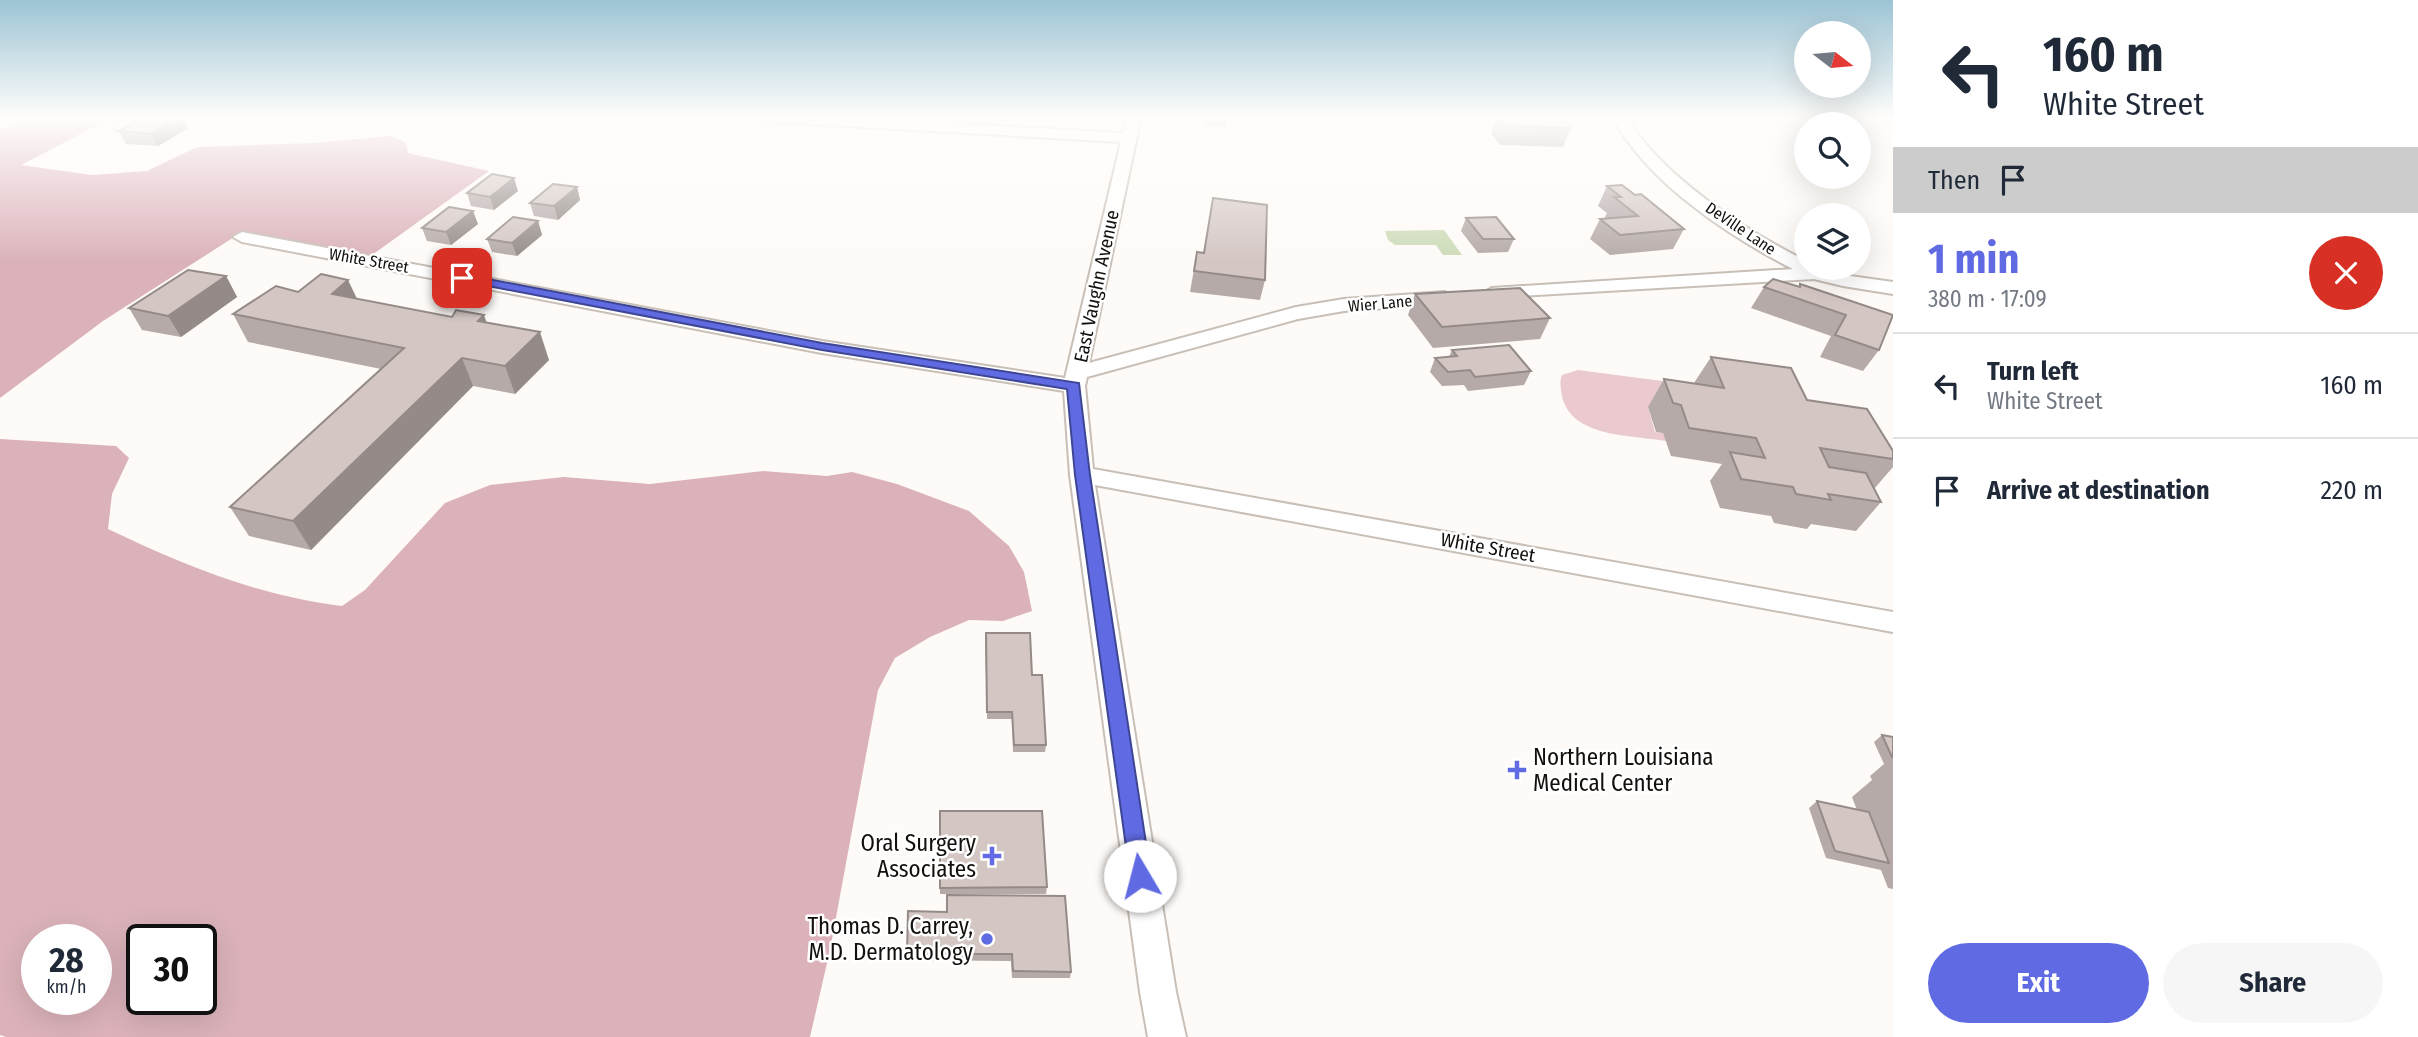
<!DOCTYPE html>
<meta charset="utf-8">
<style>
:root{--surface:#fff;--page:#f6f6f7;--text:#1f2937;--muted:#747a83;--line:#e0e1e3;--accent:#606be3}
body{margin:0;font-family:"Fira Sans Condensed",sans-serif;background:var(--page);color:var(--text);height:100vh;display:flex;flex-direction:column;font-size:26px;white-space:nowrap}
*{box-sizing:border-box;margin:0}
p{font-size:23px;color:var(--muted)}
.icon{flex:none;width:38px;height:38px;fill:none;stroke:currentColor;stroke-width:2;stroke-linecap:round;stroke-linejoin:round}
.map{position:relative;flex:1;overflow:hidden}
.drawer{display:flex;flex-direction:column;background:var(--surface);width:525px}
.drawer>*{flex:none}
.guide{background:#fff;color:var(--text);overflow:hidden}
.needle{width:46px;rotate:106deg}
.buttons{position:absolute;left:1794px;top:21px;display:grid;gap:14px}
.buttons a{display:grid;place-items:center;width:77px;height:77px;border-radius:50%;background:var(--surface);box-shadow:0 7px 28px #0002;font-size:35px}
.speed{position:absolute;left:21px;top:924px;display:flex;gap:14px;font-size:35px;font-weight:700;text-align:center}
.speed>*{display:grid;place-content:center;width:91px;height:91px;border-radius:50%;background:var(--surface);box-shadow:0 7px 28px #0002;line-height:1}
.speed small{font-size:18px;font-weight:400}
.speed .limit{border:4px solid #111;border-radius:10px;background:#fff;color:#111}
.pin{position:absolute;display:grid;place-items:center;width:60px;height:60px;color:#fff;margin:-30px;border-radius:14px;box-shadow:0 4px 10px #0006}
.me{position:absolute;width:77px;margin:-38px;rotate:352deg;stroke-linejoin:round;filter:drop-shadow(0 0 5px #0008)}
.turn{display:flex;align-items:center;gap:24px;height:147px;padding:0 35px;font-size:32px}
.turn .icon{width:91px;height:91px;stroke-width:2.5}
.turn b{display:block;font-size:49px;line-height:60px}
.then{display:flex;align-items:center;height:66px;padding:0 35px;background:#0003;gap:14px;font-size:26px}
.round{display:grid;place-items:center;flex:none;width:74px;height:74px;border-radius:37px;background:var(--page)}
.overview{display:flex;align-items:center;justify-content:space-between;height:119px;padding:0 35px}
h1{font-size:42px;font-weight:700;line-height:52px;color:var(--accent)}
.action{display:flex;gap:14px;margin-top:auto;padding:14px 35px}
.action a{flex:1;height:80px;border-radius:42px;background:var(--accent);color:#fff;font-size:28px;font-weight:700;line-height:80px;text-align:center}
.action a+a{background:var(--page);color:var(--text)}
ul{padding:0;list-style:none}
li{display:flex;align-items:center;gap:21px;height:105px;padding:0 35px;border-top:2px solid var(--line)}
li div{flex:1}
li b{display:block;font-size:26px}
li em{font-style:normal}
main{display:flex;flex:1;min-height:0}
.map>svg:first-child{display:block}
</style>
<main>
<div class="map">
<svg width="1893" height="1037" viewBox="0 0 1893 1037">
<rect width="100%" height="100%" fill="#fefaf7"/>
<path fill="#eac9cf" d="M1578,370l15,2 100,13 -45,22 7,25 8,1 3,8c-34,-6 -95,-3 -104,-45 -1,-8 -3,-13 0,-21z"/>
<g fill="#dbb2ba" fill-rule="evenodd">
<polygon points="26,117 113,117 21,165 92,175 147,171 197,147 312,143 391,136 406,143 408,153 489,171 372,255 242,232 103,321 0,398 0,130"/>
<path d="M0,439l116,7 13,12 -17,36 -4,35c75,36 151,67 234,77l23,-16 80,-87 45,-18 74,-8 86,7 113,-13 64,5 25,-4 45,12 72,27 40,35 15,26 8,39 -29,10 -34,-1 -39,17 -35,21 -17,32 -48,260 -20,87h-804l-6,-2zM37,940h59v59h-59zM142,940h59v59h-59z"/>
</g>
<polygon fill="#cddbb8" points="1444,230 1462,255 1443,255 1436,245 1395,245 1388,240 1385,231"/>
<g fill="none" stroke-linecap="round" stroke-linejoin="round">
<g stroke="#c8bfb7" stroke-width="4">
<g id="street">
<polygon points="127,117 146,117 125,130 115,130 112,127"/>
<polygon points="749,117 839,117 1123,133 1127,117 1141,117 1089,363 1296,307 1344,299 1445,292 1455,298 1445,304 1344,311 1298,319 1087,377 1085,386 1093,469 1893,612 1893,632 1095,485 1176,992 1186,1037 1148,1037 1140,992 1070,475 1064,391 822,353 242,242 233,237 242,232 822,341 1065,378 1121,142 756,121"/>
<path d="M1613,117h14c31,57 121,115 179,144v7h14l23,7 50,7v12l-50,-8 -29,-7 -329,19 -3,-4 10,-6 301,-19c-63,-32 -148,-88 -180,-152z"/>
</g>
</g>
<use href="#street" fill="#fff" fill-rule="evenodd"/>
</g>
<g fill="#b5aaa8">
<polygon points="1201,117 1230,117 1230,120 1227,120 1225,127 1204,125 1205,118"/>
<polygon points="1497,117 1563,117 1571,128 1563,147 1500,145 1491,133"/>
<polygon points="188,128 158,146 126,144 119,131"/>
<polygon points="1607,186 1684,229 1673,249 1610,255 1590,239 1600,219 1606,219 1605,217 1607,213 1598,206"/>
<polygon points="577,187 580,200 558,220 534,216 530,203"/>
<polygon points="518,191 494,210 471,206 467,193"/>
<polygon points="1213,198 1265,280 1260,300 1190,292 1197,252 1204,253"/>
<polygon points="1466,218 1514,239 1508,252 1478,253 1461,231"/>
<polygon points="538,221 542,235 517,256 492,252 487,239"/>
<polygon points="478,224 451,245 427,241 422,228"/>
<polygon points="226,276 237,297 181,337 142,330 129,308"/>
<polygon points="1800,284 1893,315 1879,350 1863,371 1820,357 1831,336 1751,308 1764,287 1799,287"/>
<polygon points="298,292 357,299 487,323 549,360 515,394 473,386 311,550 249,536 230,507 381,369 248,342 233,314"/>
<polygon points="1415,294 1550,318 1540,339 1433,348 1408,315"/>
<polygon points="1452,350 1531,371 1524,385 1468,391 1464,385 1442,386 1430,372 1435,358 1449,357"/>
<polygon points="1711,357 1807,400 1893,451 1893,467 1874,489 1881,502 1856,531 1811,524 1807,529 1774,523 1771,516 1720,508 1710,481 1722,464 1671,456 1663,433 1656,432 1648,407 1664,379 1694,383"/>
<polygon points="985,641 1032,675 1046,745 1045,752 1013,752 1012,719 987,719"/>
<polygon points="1882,735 1893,737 1893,889 1888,888 1881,870 1826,858 1809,808 1817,801 1857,810 1852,797 1872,780 1870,776 1884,764 1874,742"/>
<polygon points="940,811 1047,887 1046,894 940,894"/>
<polygon points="908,911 1071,972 1070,978 1012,978 1011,961 907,960"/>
</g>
<g fill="#948b88">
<polygon points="178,117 182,117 188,128 158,146 151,134"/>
<polygon points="514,178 518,191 494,210 490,197"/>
<polygon points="577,187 580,200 558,220 554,206"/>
<polygon points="473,211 478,224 451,245 446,232"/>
<polygon points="538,221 542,235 517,256 512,243"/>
<polygon points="226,276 237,297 181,337 168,316"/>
<polygon points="348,280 361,307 332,294"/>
<polygon points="484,315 494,343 478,321"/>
<polygon points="540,332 549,360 515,394 505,366"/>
<polygon points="462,358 473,386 311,550 293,521"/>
</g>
<g fill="#d3c6c3" stroke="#948b88" stroke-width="2">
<polygon points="143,117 178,117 151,134 119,131"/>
<polygon points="1500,117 1563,117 1571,128 1507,126"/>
<polygon points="492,174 514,178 490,197 467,193"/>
<polygon points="553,184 577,187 554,206 530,203"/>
<polygon points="1622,185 1635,195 1641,194 1684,229 1620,235 1600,219 1638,216 1614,197 1621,197 1607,186"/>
<polygon points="1213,198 1267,205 1265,280 1194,271 1197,252 1204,253"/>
<polygon points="449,207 473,211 446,232 422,228"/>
<polygon points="513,217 538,221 512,243 487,239"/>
<polygon points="1496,217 1514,239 1483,239 1466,218"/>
<polygon points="188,270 226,276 168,316 129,308"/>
<polygon points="321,274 348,280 332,294 452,317 456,310 484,315 478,321 540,332 505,366 462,358 293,521 230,507 404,348 233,314 276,286 298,292"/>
<polygon points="1773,279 1800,287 1800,284 1893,315 1879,350 1835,335 1846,315 1764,287"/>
<polygon points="1520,288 1550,318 1442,327 1415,294"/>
<polygon points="1509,345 1531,371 1475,377 1470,370 1448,372 1435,358 1457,356 1452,350"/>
<polygon points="1711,357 1791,368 1807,400 1867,409 1893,451 1893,459 1820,448 1829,467 1866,473 1881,502 1828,494 1831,500 1796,494 1793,487 1741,479 1730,452 1765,458 1756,438 1689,428 1681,405 1673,403 1664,379 1724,388"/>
<polygon points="986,633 1030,633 1032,675 1042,675 1046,745 1014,745 1012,712 987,712"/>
<polygon points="1882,735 1893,737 1893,756 1892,757"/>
<polygon points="1817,801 1869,812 1889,863 1835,851"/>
<polygon points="940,811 1042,811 1047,887 940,888"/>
<polygon points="947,895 1065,896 1071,972 1013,971 1012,954 907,954 908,911 947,912"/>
</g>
<linearGradient id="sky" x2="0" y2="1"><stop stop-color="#9dc4d5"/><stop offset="0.45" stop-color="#fffdfb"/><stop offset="1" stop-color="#fffdfb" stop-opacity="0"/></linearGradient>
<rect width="1893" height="262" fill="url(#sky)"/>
<polygon fill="#606be3" stroke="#3e4694" stroke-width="2" points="462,274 822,343 1079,383 1090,475 1151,876 1148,883 1140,886 1133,883 1130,876 1075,475 1067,389 822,350 457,280 456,278"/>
<g fill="#606be3" stroke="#fff" stroke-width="2.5">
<path d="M1513.5 759.5h7v7h7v7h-7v7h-7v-7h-7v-7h7z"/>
<path d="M988.5 845.5h7v7h7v7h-7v7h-7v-7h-7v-7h7z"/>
<circle cx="987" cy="939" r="7"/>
</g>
<g text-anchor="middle" stroke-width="5" stroke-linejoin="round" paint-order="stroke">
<g font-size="16" fill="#120f0c" stroke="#fff">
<text transform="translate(1741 228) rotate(34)" y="6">DeVille Lane</text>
<text transform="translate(369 260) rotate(10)" y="6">White Street</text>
<text transform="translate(1380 303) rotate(-5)" y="6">Wier Lane</text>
</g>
<g font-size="19" fill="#120f0c" stroke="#fff">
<text transform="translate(1096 286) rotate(-78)" y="7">East Vaughn Avenue</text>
<text transform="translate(1488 547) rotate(10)" y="7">White Street</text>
</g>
<g font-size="23" fill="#120f0c" stroke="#fff" text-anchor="end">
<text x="1533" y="765" text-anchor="start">Northern Louisiana<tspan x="1533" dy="26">Medical Center</tspan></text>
<text x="976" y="851">Oral Surgery<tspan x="976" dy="26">Associates</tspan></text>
<text x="973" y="934">Thomas D. Carrey,<tspan x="973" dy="26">M.D. Dermatology</tspan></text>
</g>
</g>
</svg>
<div class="buttons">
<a><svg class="needle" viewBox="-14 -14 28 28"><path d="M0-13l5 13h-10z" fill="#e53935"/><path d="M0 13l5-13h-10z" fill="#747a83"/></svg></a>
<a><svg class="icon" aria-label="search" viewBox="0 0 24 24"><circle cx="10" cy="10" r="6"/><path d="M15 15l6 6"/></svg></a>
<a><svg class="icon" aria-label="layers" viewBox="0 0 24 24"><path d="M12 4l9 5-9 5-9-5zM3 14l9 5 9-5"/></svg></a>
</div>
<div class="speed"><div>28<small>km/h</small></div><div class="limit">30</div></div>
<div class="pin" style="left:462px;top:278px;background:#d93025"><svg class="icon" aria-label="arrive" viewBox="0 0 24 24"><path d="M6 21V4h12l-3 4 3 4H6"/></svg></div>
<svg class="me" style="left:1140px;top:876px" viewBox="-20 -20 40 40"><circle r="19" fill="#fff"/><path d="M0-13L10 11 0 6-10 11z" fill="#606be3"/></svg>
</div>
<section class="drawer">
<div class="guide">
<div class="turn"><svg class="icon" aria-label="left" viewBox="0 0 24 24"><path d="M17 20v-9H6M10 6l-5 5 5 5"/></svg><div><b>160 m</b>White Street</div></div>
<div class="then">Then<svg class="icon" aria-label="arrive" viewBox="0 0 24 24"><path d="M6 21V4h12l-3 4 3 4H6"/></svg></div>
</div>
<div class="overview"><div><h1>1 min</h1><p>380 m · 17:09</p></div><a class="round" style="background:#d93025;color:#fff"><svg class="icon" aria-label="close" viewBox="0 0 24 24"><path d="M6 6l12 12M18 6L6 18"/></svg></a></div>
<ul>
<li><svg class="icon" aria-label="left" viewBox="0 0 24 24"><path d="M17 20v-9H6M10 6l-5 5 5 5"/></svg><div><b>Turn left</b><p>White Street</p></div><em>160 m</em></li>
<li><svg class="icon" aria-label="arrive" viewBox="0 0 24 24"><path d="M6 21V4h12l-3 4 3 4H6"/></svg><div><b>Arrive at destination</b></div><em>220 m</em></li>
</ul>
<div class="action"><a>Exit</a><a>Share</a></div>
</section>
</main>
